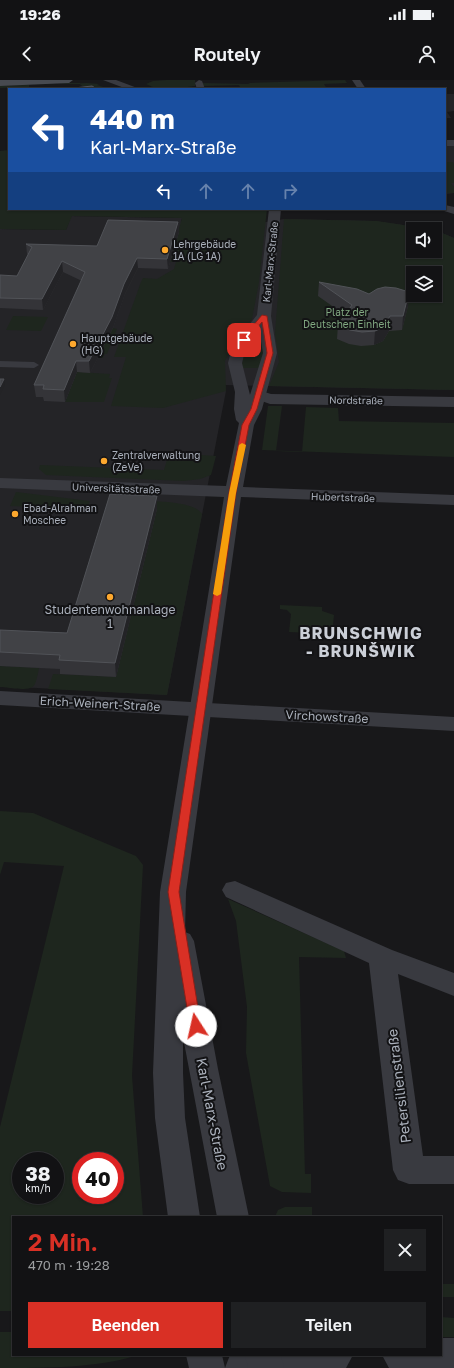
<!DOCTYPE html>
<html lang="de">
<meta charset="utf-8">
<style>
:root{--surface:#121214;--page:#1f2022;--text:#f1f3f6;--muted:#9c9ea0;--line:#313234;--accent:#d93025}
body{margin:0;font-family:"Golos Text",sans-serif;background:var(--page);color:var(--text);height:100vh;display:flex;flex-direction:column;font-size:15px;white-space:nowrap}
*{box-sizing:border-box;margin:0}
p{font-size:13px;color:var(--muted)}
.icon{flex:none;width:22px;height:22px;fill:none;stroke:currentColor;stroke-width:2;stroke-linecap:round;stroke-linejoin:round}
.map{position:relative;flex:1;overflow:hidden}
.side{position:absolute;left:12px;top:1136px;width:430px;height:140px;display:flex;flex-direction:column;background:var(--surface);border-radius:0px;box-shadow:0 1px 3px #0004,0 0 0 1px var(--line)}
.side>*{flex:none}
.hud{position:absolute;left:8px;top:8px;width:438px;height:122px;border-radius:0px;box-shadow:0 1px 3px #0004,0 0 0 1px var(--line);background:#1a4fa0;color:#fff;overflow:hidden}
.fabs{position:absolute;left:406px;top:142px;display:grid;gap:8px}
.fabs a{display:grid;place-items:center;width:36px;height:36px;border-radius:0px;background:var(--surface);box-shadow:0 1px 3px #0004,0 0 0 1px var(--line);font-size:20px}
.speed{position:absolute;left:12px;top:1072px;display:flex;gap:8px;font-size:20px;font-weight:700;text-align:center}
.speed>*{display:grid;place-content:center;width:52px;height:52px;border-radius:50%;background:var(--surface);box-shadow:0 1px 3px #0004,0 0 0 1px var(--line);line-height:1}
.speed small{font-size:10px;font-weight:400}
.speed .limit{border:6px solid #d22;background:#fff;color:#111}
.pin{position:absolute;display:grid;place-items:center;width:34px;height:34px;color:#fff;margin:-17px;border-radius:8px;box-shadow:0 2px 6px #0006}
.me{position:absolute;width:44px;margin:-22px;rotate:350deg;stroke-linejoin:round;filter:drop-shadow(0 0 3px #0008)}
.turn{display:flex;align-items:center;gap:14px;height:84px;padding:0 16px;font-size:18px}
.turn .icon{width:52px;height:52px;stroke-width:2.5}
.turn b{display:block;font-size:28px;line-height:34px}
.lanes{display:flex;align-items:center;height:38px;padding:0 16px;background:#0003;justify-content:center;gap:20px;direction:ltr}
.lanes .off{opacity:.35}
.round{display:grid;place-items:center;flex:none;width:42px;height:42px;border-radius:0px;background:var(--page)}
.overview{display:flex;align-items:center;justify-content:space-between;height:68px;padding:0 16px}
h1{font-size:24px;font-weight:600;line-height:30px;color:var(--accent)}
.button{display:flex;gap:8px;margin-top:auto;padding:8px 16px}
.button a{flex:1;height:46px;border-radius:0px;background:var(--accent);color:#fff;font-size:16px;font-weight:600;line-height:46px;text-align:center}
.button a+a{background:var(--page);color:var(--text)}
.status{display:flex;justify-content:space-between;align-items:center;height:28px;padding:0 20px;background:var(--surface);direction:ltr}
.status svg{height:11px;fill:currentColor}
header{display:flex;justify-content:space-between;align-items:center;height:52px;padding:0 16px;background:var(--surface);font-size:18px;font-weight:600}
.map>svg:first-child{display:block}
</style>
<div class="status"><b>19:26</b><svg viewBox="0 0 49 12"><path d="M0 12V9h3v3zM5 12V6h3v6zM10 12V3h3v9zM15 12V0h3v12zM26 1h20v11H26zM47 4h2v5h-2z"/></svg></div>
<header><svg class="icon" aria-label="back" viewBox="0 0 24 24"><path d="M15 5l-7 7 7 7"/></svg>Routely<svg class="icon" aria-label="person" viewBox="0 0 24 24"><circle cx="12" cy="8" r="4"/><path d="M4 21q1-7 8-7t8 7"/></svg></header>
<div class="map">
<svg width="454" height="1288" viewBox="0 0 454 1288">
<rect width="100%" height="100%" fill="#18181a"/>
<g fill="#242427" fill-rule="evenodd">
<polygon points="445,14 454,14 454,31 447,32 451,38 445,38"/>
<polygon points="445,64 454,64 454,113 445,114"/>
<path d="M71,136l111,2 -1,4h85l18,-3 91,2 55,8h-17v22h22v-21l19,8v152l-229,-5 1,6 -59,304 -167,-9v-457l66,1zM413,193h22v22h-22z"/>
</g>
<g fill="#1e261e" fill-rule="evenodd">
<polygon points="166,0 195,0 195,6 188,7 189,9 157,9 146,4 153,1"/>
<polygon points="345,0 347,3 324,4 327,9 241,9 239,5 203,6 203,3 248,4 250,3"/>
<polygon points="79,3 29,5 29,7 0,8 0,6 87,3 99,4 97,5 110,9 82,6"/>
<polygon points="9,70 9,129 267,129 259,202 252,239 233,266 225,281 226,311 163,328 111,326 126,277 114,277 141,202 143,198 157,199 174,189 176,182 170,182 182,138 72,136 66,150 0,149 0,71"/>
<polygon points="445,82 453,82 454,84 454,103 451,103 454,107 454,113 445,113"/>
<path d="M284,139l93,2 53,8h-17v22h22v-21l19,8v152l-185,-4 10,-24 -4,-29zM413,193h22v22h-22z"/>
<polygon points="13,236 48,237 41,251 6,250"/>
<polygon points="113,248 117,249 107,274 105,274 103,278 82,277"/>
<path d="M257,257l4,1 4,13 -3,17h-20c0,-11 3,-28 15,-31z"/>
<polygon points="77,292 110,294 109,298 112,298 104,322 65,322"/>
<polygon points="268,326 282,326 276,371 302,372 306,327 338,328 339,341 454,343 454,377 262,370"/>
<polygon points="169,373 216,376 211,395 200,399 184,401 46,395 39,389 40,385 164,390"/>
<polygon points="16,412 90,421 87,429 10,426"/>
<path d="M108,421c20,1 84,-4 94,13l-35,181 -119,-6 5,-15 63,3 41,-168z"/>
<polygon points="280,525 322,527 322,531 334,535 332,554 289,552 291,534 287,530 280,529"/>
<path d="M0,586l39,2c-1,5 -2,11 -4,16 -4,9 -27,3 -35,3z"/>
<path d="M0,731l33,2 103,43 7,9 -11,211 11,141h-130v94h-13v-184l64,-261 -60,-4 -4,13zM21,1081h34v34h-34zM81,1081h34v34h-34z"/>
<polygon points="228,819 344,871 346,878 299,877 305,1094 311,1094 311,1113 282,1112 270,1106 246,973 247,927 236,841"/>
<polygon points="285,1127 312,1127 312,1137 275,1137 278,1130"/>
<rect x="441" y="1204" width="13" height="13"/>
<polygon points="441,1237 454,1238 454,1257 441,1257"/>
<path d="M0,1252h13v23h125c-38,13 -95,13 -138,13z"/>
</g>
<g fill="none" stroke-linecap="round" stroke-linejoin="round">
<polygon fill="#393a40" fill-rule="evenodd" points="0,281 34,282 39,285 34,288 0,287"/>
<g fill="#393a40" fill-rule="evenodd">
<polygon points="199,0 202,1 205,9 197,9 195,3"/>
<polygon points="352,0 360,0 366,9 358,9"/>
<rect x="445" y="60" width="9" height="6"/>
<polygon points="445,125 454,127 454,134 441,130 440,129 445,129"/>
<polygon points="258,310 271,314 454,317 454,327 270,324 253,318 250,315 253,312"/>
<polygon points="0,611 454,637 454,651 0,625"/>
<polygon points="235,801 392,870 454,893 454,916 398,894 423,1076 454,1076 454,1104 409,1104 398,1100 393,1090 369,883 226,817 222,810 226,803"/>
<polygon points="441,1258 454,1258 454,1288 389,1288 382,1275 441,1275"/>
<polygon points="230,1275 353,1275 346,1288 225,1288"/>
</g>
<g fill="#393a40" fill-rule="evenodd">
<polygon points="103,0 116,0 140,9 127,9"/>
<path d="M269,129h12l-10,107 6,37 -15,56 -8,16 -11,62 211,8v10l-213,-8 -55,395 -1,40 5,2 4,7 24,128 31,148h-32l-34,-180v36l2,45 15,99h-32l-13,-99 -2,-45 7,-181 64,-395 -224,-9v-10l226,8 13,-63 -3,-3 -2,-11 1,-17 -7,-29 3,-12 6,-11 20,-25zM259,250l4,23 -13,42 -8,-32 3,-12z"/>
<polygon points="186,1275 222,1275 225,1288 189,1288"/>
<polygon points="245,1275 281,1275 284,1288 248,1288"/>
</g>
<polygon fill="#474a50" fill-rule="evenodd" points="0,0 73,0 69,3 0,6"/>
</g>
<g fill="#343438">
<polygon points="178,142 179,152 168,189 138,188 125,214 113,248 90,293 77,292 65,322 44,321 43,317 36,317 34,305 82,201 63,192 43,230 0,228 0,195 17,196 28,175 27,174 26,164 97,166"/>
<polygon points="319,202 369,214 409,212 408,226 402,250 389,251 383,261 374,265 361,266 349,264 337,259 338,245 345,235 318,216"/>
<polygon points="157,416 157,429 116,597 60,594 60,589 0,586 0,550 67,553"/>
</g>
<g fill="#232326">
<polygon points="178,142 179,152 168,189 167,179"/>
<polygon points="137,178 138,188 125,214 113,248 90,293 89,281 124,204"/>
<polygon points="62,181 63,192 43,230 42,219"/>
<polygon points="409,212 408,226 402,250 403,236"/>
<polygon points="390,236 389,251 383,261 374,265 375,251"/>
<polygon points="76,281 77,292 65,322 64,310"/>
<polygon points="4,299 5,305 0,315 0,307"/>
<polygon points="157,416 157,429 116,597 115,583"/>
</g>
<g fill="#414246" stroke="#515358">
<polygon points="92,6 97,9 65,9"/>
<polygon points="108,140 178,142 167,179 137,178 124,204 112,237 89,281 76,281 64,310 43,309 44,305 34,305 85,192 62,181 42,219 0,218 0,195 17,196 32,167 26,164 97,166"/>
<polygon points="319,202 357,209 369,214 377,209 385,207 396,208 409,212 403,236 390,236 384,247 375,251 362,252 350,250 338,245 352,225"/>
<polygon points="0,299 4,299 0,307"/>
<polygon points="110,414 157,416 115,583 59,580 60,575 0,572 0,550 67,553"/>
</g>
<polygon fill="#d93025" stroke="#8d1f18" points="262,235 267,236 273,273 257,329 249,345 236,413 179,812 201,946 200,950 196,951 191,950 190,946 168,812 229,413 242,345 251,329 267,273 262,242 246,261 241,260"/>
<polygon fill="#f59e0b" points="242,363 246,365 236,413 221,514 217,516 213,514 229,413 239,365"/>
<g fill="#fda82e" stroke="#131315" stroke-width="1.5">
<circle cx="165" cy="170" r="4"/>
<circle cx="73" cy="264" r="4"/>
<circle cx="104" cy="381" r="4"/>
<circle cx="15" cy="434" r="4"/>
<circle cx="110" cy="517" r="4"/>
</g>
<g text-anchor="middle" stroke-width="4" stroke-linejoin="round" paint-order="stroke">
<g font-size="10" fill="#aab0bb" stroke="#131315" text-anchor="start">
<text x="173" y="168">Lehrgebäude<tspan x="173" dy="12">1A (LG 1A)</tspan></text>
<text x="81" y="262">Hauptgebäude<tspan x="81" dy="12">(HG)</tspan></text>
<text x="112" y="379">Zentralverwaltung<tspan x="112" dy="12">(ZeVe)</tspan></text>
<text x="23" y="432">Ebad-Alrahman<tspan x="23" dy="12">Moschee</tspan></text>
</g>
<g font-size="10" fill="#aab0bb" stroke="#131315">
<text transform="translate(270 182) rotate(-84)" y="4">Karl-Marx-Straße</text>
<text transform="translate(356 320) rotate(1)" y="4">Nordstraße</text>
<text transform="translate(116 408) rotate(2)" y="4">Universitätsstraße</text>
<text transform="translate(343 417) rotate(2)" y="4">Hubertstraße</text>
</g>
<g font-size="10" fill="#80a780" stroke="#131315">
<text x="347" y="236">Platz der<tspan x="347" dy="12">Deutschen Einheit</tspan></text>
</g>
<g font-size="12" fill="#aab0bb" stroke="#131315">
<text x="110" y="534">Studentenwohnanlage<tspan x="110" dy="14">1</tspan></text>
</g>
<g font-size="12" fill="#aab0bb" stroke="#131315">
<text transform="translate(100 624) rotate(3)" y="4">Erich-Weinert-Straße</text>
<text transform="translate(327 637) rotate(3)" y="4">Virchowstraße</text>
</g>
<g font-size="14" fill="#aab0bb" stroke="#131315">
<text transform="translate(399 1006) rotate(-97)" y="5">Petersilienstraße</text>
<text transform="translate(212 1034) rotate(79)" y="5">Karl-Marx-Straße</text>
</g>
<g font-size="16" font-weight="bold" letter-spacing="1" fill="#cbcfd7" stroke="#131315">
<text x="361" y="559">BRUNSCHWIG<tspan x="361" dy="18">- BRUNŠWIK</tspan></text>
</g>
</g>
</svg>
<div class="fabs">
<a><svg class="icon" aria-label="sound" viewBox="0 0 24 24"><path d="M4 9h4l5-4v14l-5-4H4zM17 9q2 3 0 6"/></svg></a>
<a><svg class="icon" aria-label="layers" viewBox="0 0 24 24"><path d="M12 4l9 5-9 5-9-5zM3 14l9 5 9-5"/></svg></a>
</div>
<div class="speed"><div>38<small>km/h</small></div><div class="limit">40</div></div>
<div class="pin" style="left:244px;top:260px;background:#d93025"><svg class="icon" aria-label="arrive" viewBox="0 0 24 24"><path d="M6 21V4h12l-3 4 3 4H6"/></svg></div>
<svg class="me" style="left:196px;top:946px" viewBox="-20 -20 40 40"><circle r="19" fill="#fff"/><path d="M0-13L10 11 0 6-10 11z" fill="#d93025"/></svg>
<div class="hud">
<div class="turn"><svg class="icon" aria-label="left" viewBox="0 0 24 24"><path d="M17 20v-9H6M10 6l-5 5 5 5"/></svg><div><b>440 m</b>Karl-Marx-Straße</div></div>
<div class="lanes"><svg class="icon" aria-label="left" viewBox="0 0 24 24"><path d="M17 20v-9H6M10 6l-5 5 5 5"/></svg><svg class="icon off" aria-label="ahead" viewBox="0 0 24 24"><path d="M12 20V5M6 11l6-6 6 6"/></svg><svg class="icon off" aria-label="ahead" viewBox="0 0 24 24"><path d="M12 20V5M6 11l6-6 6 6"/></svg><svg class="icon off" aria-label="right" viewBox="0 0 24 24"><path d="M7 20v-9h11M14 6l5 5-5 5"/></svg></div>
</div>
<section class="side">
<div class="overview"><div><h1>2 Min.</h1><p>470 m · 19:28</p></div><a class="round"><svg class="icon" aria-label="close" viewBox="0 0 24 24"><path d="M6 6l12 12M18 6L6 18"/></svg></a></div>
<div class="button"><a>Beenden</a><a>Teilen</a></div>
</section>
</div>
